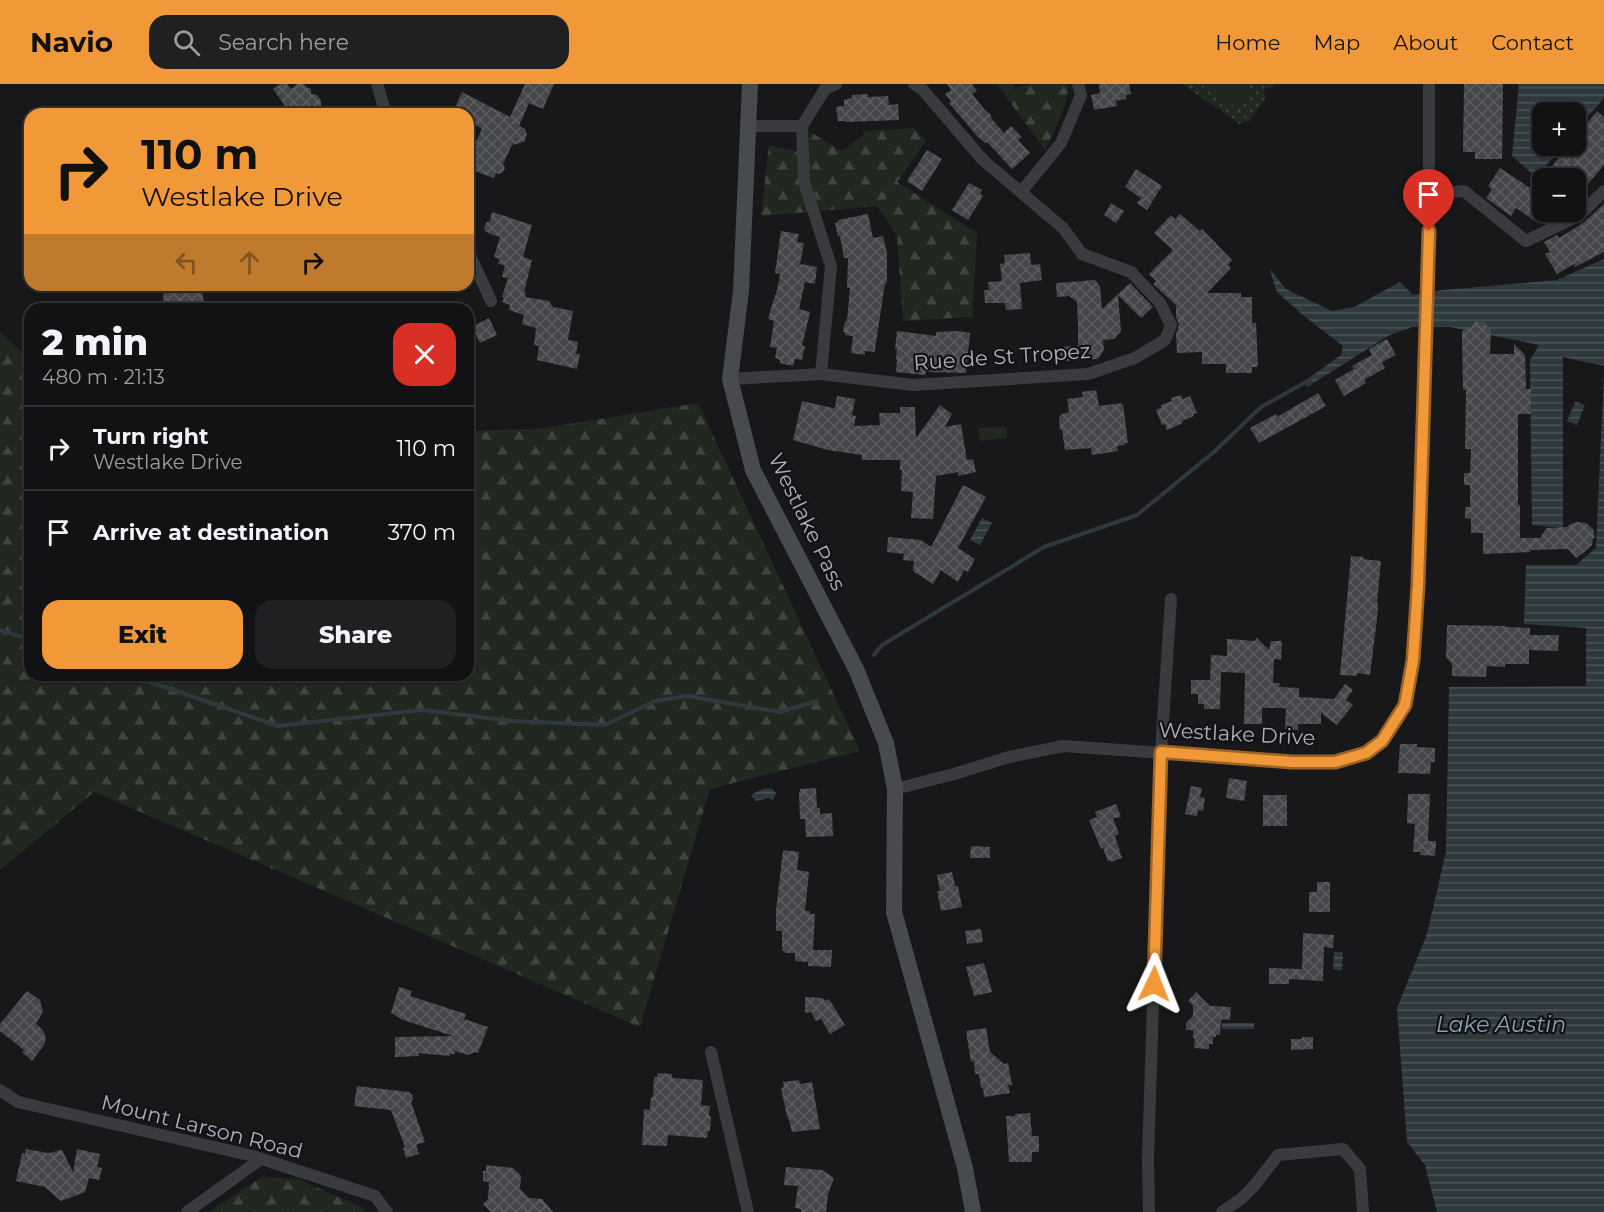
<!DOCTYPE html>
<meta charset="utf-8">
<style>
:root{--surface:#121214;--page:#1f2022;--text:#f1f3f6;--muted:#9c9ea0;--line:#313234;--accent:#f19939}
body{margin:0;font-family:Montserrat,sans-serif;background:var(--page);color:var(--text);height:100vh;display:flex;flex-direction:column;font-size:22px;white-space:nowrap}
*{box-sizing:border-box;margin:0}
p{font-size:20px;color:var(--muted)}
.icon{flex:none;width:33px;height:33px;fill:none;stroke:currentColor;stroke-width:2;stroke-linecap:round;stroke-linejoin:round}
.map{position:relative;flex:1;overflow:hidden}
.details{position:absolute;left:24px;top:219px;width:450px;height:378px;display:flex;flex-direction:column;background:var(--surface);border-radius:18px;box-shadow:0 2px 4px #0004,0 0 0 2px var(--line)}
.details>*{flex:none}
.top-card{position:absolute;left:24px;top:24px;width:450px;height:183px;border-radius:18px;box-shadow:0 2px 4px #0004,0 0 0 2px var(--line);background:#f19939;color:#111;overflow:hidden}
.tools{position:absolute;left:1532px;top:18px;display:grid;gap:12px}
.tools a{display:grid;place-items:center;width:54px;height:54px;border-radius:12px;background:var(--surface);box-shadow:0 2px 4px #0004,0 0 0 2px var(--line);font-size:30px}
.pin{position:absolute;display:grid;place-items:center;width:51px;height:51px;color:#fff;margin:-62px -26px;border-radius:50% 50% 50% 0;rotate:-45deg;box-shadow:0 0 6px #0007}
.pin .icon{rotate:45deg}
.me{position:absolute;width:66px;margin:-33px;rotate:2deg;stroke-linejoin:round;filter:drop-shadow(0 0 4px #0008)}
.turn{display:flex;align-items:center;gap:21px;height:126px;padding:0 18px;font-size:27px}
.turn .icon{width:78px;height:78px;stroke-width:2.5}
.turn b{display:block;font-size:42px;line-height:51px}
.lanes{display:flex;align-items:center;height:57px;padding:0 18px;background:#0003;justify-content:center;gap:30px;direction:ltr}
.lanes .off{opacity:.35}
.round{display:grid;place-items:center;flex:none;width:63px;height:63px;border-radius:18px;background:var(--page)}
.headline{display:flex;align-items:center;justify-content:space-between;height:102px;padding:0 18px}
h1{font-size:36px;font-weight:800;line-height:45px}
.primary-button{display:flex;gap:12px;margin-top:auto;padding:12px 18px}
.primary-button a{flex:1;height:69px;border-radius:18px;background:var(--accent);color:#111;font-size:24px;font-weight:800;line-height:69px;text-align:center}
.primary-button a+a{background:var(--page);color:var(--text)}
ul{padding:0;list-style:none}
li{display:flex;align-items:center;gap:18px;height:84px;padding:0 18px;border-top:2px solid var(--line)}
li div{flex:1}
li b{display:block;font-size:22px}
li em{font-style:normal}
header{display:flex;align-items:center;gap:36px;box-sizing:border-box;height:84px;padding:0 30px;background:var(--accent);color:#111}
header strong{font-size:28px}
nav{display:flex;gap:33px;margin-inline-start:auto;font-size:21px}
.search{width:420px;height:54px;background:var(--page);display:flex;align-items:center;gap:15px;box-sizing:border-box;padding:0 21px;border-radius:18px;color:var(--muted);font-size:22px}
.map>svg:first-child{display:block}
</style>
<header>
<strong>Navio</strong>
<div class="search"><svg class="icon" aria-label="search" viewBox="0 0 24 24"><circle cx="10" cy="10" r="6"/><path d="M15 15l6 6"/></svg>Search here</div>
<nav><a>Home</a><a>Map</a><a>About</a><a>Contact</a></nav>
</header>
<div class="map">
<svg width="1604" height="1128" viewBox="0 0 1604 1128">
<defs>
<pattern id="green-dots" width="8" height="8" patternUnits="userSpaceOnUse" patternTransform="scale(1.5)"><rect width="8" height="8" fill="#202820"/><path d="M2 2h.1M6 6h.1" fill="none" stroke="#3e453e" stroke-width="1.8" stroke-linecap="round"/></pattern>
<pattern id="forest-firs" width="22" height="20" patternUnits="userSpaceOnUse" patternTransform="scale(1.5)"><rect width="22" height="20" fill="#202820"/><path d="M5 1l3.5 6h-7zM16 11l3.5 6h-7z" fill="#3e453e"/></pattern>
<pattern id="water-rules" width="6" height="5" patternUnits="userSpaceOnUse" patternTransform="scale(1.5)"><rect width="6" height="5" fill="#2e393e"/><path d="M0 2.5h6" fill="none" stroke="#4a5358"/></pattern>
<pattern id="building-cross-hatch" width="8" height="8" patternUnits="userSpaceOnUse" patternTransform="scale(1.5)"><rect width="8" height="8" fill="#44464a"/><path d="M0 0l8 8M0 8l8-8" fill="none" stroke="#5c5e62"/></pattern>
</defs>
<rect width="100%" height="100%" fill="#18181a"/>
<polygon fill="url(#green-dots)" points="1182,0 1275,0 1273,3 1264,5 1266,15 1249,37 1240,40"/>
<g fill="url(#forest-firs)">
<path d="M997,0h16l2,5 14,-5h39c2,16 -15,51 -23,66z"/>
<polygon points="914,44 926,57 897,98 977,149 973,222 973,233 903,237 897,152 877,122 761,132 769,61 796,67 812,49 842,67 863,51 865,47"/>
<polygon points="0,248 30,275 30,591 468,591 468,347 538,345 698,319 860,667 710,705 640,943 94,708 0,786"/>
<polygon points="262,1093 298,1095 361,1123 366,1128 209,1128"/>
</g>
<g fill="#202820">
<polygon points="1199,0 1240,0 1250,7 1237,25"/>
<polygon points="1006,342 1007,354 980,357 978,344"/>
</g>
<g fill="url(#water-rules)">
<polygon points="1519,0 1604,0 1604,14 1575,47 1575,28 1542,28 1542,62 1563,62 1536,93 1512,72"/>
<polygon points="1604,175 1604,282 1563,273 1563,444 1532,441 1530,276 1539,261 1450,243 1412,243 1388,252 1307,303 1306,296 1341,271 1343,262 1304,232 1277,208 1269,184 1286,205 1332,227 1354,223 1400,198 1413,211 1443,206 1557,196"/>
<polygon points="1604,288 1604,1128 1437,1128 1425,1081 1407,1058 1397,924 1427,850 1446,768 1449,603 1586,602 1586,544 1524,540 1526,481 1576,481 1596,464"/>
<polygon points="1575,318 1577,318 1585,321 1577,341 1567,337"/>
<polygon points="982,434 992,439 980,461 970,456"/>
<polygon points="766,704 772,705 776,709 773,716 768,714 756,717 751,711 756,708"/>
<polygon points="1334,868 1343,868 1342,886 1333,886"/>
<rect x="1222" y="939" width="32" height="6"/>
</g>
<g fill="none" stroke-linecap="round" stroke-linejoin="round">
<g stroke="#2e393e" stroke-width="4">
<polyline points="0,546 30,556"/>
<polyline points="874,571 882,561 1044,463 1137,431 1214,368 1261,323 1310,296"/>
<polyline points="130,591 278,642 422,626 512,637 605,641 655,617 687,612 780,628 817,617"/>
</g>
</g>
<g fill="url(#building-cross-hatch)">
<polygon points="280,0 287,0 291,5 297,0 304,0 306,3 311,5 311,10 317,11 321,17 321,22 327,30 291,30 273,5"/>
<polygon points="525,0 554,0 543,25 529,19 519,42 525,45 527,51 524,58 512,61 503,80 505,84 503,88 499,90 496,89 494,94 477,88 474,83 468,80 468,62 473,64 482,45 472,39 474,34 455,24 462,8 510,33"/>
<polygon points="947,0 972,0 977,7 972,10 985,26 991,31 991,34 1004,49 1011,42 1022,53 1018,56 1030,69 1012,85 987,58 985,59 977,52 949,19 951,17 945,10 951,6"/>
<polygon points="1099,0 1129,0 1131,10 1126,11 1126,15 1116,17 1117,22 1094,26 1091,11 1100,9"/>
<polygon points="1464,0 1503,0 1502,75 1475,75 1475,68 1463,68"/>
<polygon points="868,10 868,13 888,12 889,21 898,20 899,36 845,38 845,37 838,37 836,23 844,22 844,16 852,14 852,11"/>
<polygon points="1597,27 1604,33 1604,81 1575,115 1575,84 1568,94 1542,94 1569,62 1575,62 1575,55"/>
<polygon points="927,66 942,75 922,107 907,97"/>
<polygon points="1500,84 1542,112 1542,133 1538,139 1516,124 1511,132 1486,114 1492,105 1488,102"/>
<polygon points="1136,85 1162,102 1147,126 1137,119 1141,114 1125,103"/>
<polygon points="969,99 982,106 980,110 983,112 968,136 952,126"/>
<polygon points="1111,119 1124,127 1116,139 1104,131"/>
<polygon points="1604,120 1604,168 1575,183 1574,180 1557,190 1545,170 1550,168 1544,158 1557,151 1559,154 1583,139"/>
<polygon points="492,128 532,141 523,173 532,176 524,208 526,209 525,213 549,217 553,223 573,227 568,256 578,258 576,270 580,270 577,285 537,276 539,262 534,261 536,244 522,240 524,231 509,226 510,221 502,218 504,214 502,213 508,194 502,193 505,181 498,180 500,175 494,173 500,153 490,150 485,147 484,144 486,139 490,137"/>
<polygon points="868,130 873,154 883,152 887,169 887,199 885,199 875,266 874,268 865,267 865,271 851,269 853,252 845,251 845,248 843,248 845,237 847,237 850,204 847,204 848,174 844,174 840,152 838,153 835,139 838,138 838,136"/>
<polygon points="1180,130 1200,147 1202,145 1232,176 1228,181 1231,184 1207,209 1241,209 1241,213 1252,213 1252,239 1256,239 1258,283 1252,283 1252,289 1226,289 1226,280 1202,280 1202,268 1177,269 1176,250 1179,241 1176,233 1176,221 1153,200 1156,197 1149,190 1173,166 1154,149 1171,131 1175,135"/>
<polygon points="781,147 799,150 797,158 804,159 800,180 817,183 815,200 805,198 799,225 810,228 802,262 805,262 802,276 795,275 793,282 780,279 780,276 775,274 777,264 770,263 774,237 768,235 775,211 776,211 780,190 775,189"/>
<polygon points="1030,169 1031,181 1040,180 1042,196 1020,199 1022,225 1006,226 1005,219 985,219 984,206 989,206 988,198 1002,197 1000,180 1005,179 1004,171"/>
<polygon points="1095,196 1100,202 1102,225 1130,199 1153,223 1141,234 1118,211 1121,247 1114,255 1103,256 1104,266 1098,275 1061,277 1060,263 1078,262 1078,242 1077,218 1069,212 1057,213 1056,199"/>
<polygon points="164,201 202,201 204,223 202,225 165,225 163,219"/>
<polygon points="489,234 497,251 480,259 472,243"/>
<polygon points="1475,238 1483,238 1491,245 1490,270 1514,270 1514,260 1525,271 1526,305 1531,305 1531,330 1518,330 1518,421 1520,421 1520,454 1540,454 1547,444 1568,443 1570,440 1577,438 1586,439 1593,445 1595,454 1593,454 1592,461 1583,469 1576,474 1568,465 1530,466 1531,468 1483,470 1483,449 1471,449 1471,435 1465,434 1465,423 1470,423 1470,401 1464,401 1464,389 1470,389 1471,365 1465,365 1466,306 1463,306 1462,255 1462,247 1465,244 1471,244"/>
<polygon points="897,247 936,252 936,248 959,247 970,249 966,289 926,288 925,291 896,288 897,276 896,276 897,265 895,265"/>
<polygon points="1387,255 1396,271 1382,278 1385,284 1364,296 1366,299 1344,312 1335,296 1354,285 1352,282 1372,271 1369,265"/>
<polygon points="1096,306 1099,322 1121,319 1121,320 1123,320 1128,359 1125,359 1125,361 1117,362 1118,367 1092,371 1091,364 1065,366 1062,346 1060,346 1059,334 1062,330 1069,328 1067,315 1083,313 1082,308"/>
<polygon points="1318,309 1326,322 1259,359 1250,344 1276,330 1277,333"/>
<polygon points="1181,311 1183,315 1190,312 1197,329 1193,330 1194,332 1182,337 1183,339 1167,346 1165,340 1162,341 1156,326 1162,323 1161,321 1172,317 1171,314"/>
<polygon points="837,312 855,315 852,331 856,332 854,342 880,341 879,329 900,329 900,323 915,323 916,354 940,321 952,330 945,343 961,340 967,376 973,375 976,388 958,392 958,388 936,392 933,435 911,434 913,408 901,407 902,386 900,386 900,376 862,376 862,371 828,366 793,356 802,317 833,324 835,323"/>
<polygon points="963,401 986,413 958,464 975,475 968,488 964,486 958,498 941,486 933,500 913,487 914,477 903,476 904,470 887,468 888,453 921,456 931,463"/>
<polygon points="1351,472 1363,473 1363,475 1381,477 1377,519 1378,519 1378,526 1370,591 1357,589 1357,592 1340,591"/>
<polygon points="1447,541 1506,542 1506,543 1530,544 1530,551 1559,551 1558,567 1529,566 1529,580 1505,580 1505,583 1487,582 1486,593 1452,592 1452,580 1446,573"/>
<polygon points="1257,554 1269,566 1271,557 1282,557 1281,576 1274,575 1273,599 1280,599 1279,603 1299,604 1299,613 1334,615 1345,600 1353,606 1346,616 1353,621 1337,641 1321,629 1321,640 1298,640 1298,646 1285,645 1286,624 1262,624 1262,640 1244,640 1245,589 1221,588 1220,625 1204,625 1204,620 1198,620 1198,610 1191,610 1191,596 1210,596 1211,571 1227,572 1227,555 1255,557"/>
<polygon points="1400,660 1417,660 1417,663 1435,664 1435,678 1431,678 1430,690 1398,689"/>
<polygon points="1229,694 1247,697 1244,717 1226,714"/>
<polygon points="1191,702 1202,704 1200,713 1205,714 1203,727 1198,726 1197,732 1185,730"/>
<polygon points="816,704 817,724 820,724 820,730 832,729 833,752 806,753 805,735 800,735 799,708 800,708 800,705"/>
<polygon points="1408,710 1430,710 1428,757 1436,757 1435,772 1420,771 1420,768 1413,768 1415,740 1407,739"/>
<rect x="1263" y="711" width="24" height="31"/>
<polygon points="1116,720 1121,733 1113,734 1119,750 1115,752 1122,774 1111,778 1110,776 1108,777 1103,764 1101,765 1089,736 1097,733 1095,728"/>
<polygon points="971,762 990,763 990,774 970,774"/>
<polygon points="783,766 799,768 797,786 809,788 805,827 810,827 810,830 815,830 813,866 832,866 831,883 808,882 808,878 795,877 795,869 786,869 782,866 782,847 776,847 776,827"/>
<polygon points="952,788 955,802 958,802 962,823 941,827 937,807 940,807 937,791"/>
<polygon points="1317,798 1330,798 1330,828 1309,828 1309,808 1317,808"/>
<polygon points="981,845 983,858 967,860 965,847"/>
<polygon points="1303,849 1334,851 1333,864 1324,863 1323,897 1289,895 1289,900 1269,900 1269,884 1302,885"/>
<polygon points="984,879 992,908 974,912 966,883"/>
<polygon points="399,903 412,907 410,912 466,930 464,935 488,943 478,969 475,968 468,971 455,967 455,970 450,970 450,972 418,969 419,972 395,973 395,953 453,952 400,935 400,934 391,929"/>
<polygon points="27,907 40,916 41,920 43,927 36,940 43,946 46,954 44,961 32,977 22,968 24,966 0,947 0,940"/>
<polygon points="1196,908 1210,922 1231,923 1230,936 1222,935 1222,937 1221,937 1220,951 1216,951 1216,953 1213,953 1213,960 1209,960 1209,965 1194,964 1195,954 1193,954 1193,946 1186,946 1186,939 1193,932 1193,921 1188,917"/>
<polygon points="805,913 823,914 825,917 829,915 845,941 830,950 821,935 816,937 811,928 805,929"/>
<polygon points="986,944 990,968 1004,980 1008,979 1012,1001 1008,1001 1010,1009 984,1013 983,1004 981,1004 979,990 975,990 974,977 971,978 966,947"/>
<polygon points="1302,953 1313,953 1313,965 1291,966 1291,955 1302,955"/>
<polygon points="658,989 672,990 672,994 703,996 701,1021 710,1022 709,1032 711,1032 710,1047 708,1047 707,1054 668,1051 667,1062 642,1061 644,1025 650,1026 651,1013 653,1013 654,993 657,993"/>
<polygon points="799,996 800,1000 812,998 820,1045 792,1048 788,1033 787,1033 781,1004 784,1003 783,998"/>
<polygon points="357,1002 409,1008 412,1011 413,1015 411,1018 425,1058 416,1061 419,1070 406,1074 403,1064 405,1063 391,1026 354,1022"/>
<polygon points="1030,1029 1032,1052 1039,1052 1039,1068 1032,1068 1032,1078 1009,1078 1006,1032 1015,1032 1015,1030"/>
<polygon points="26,1065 48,1069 62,1066 73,1088 77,1065 100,1070 97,1083 102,1084 99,1096 89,1094 85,1108 61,1117 45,1103 16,1097 22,1069 25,1070"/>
<polygon points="486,1081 513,1084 521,1092 520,1105 529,1114 542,1115 553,1128 491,1128 483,1120 488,1115 489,1098 483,1097 483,1087 486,1087"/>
<polygon points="786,1083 822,1086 834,1094 828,1110 826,1128 801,1128 801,1125 795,1124 798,1102 784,1101"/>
</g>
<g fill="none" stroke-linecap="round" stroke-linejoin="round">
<g stroke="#393b3f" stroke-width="12">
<polyline points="377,0 386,30"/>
<polyline points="748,42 802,42"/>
<polyline points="1021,108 1061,59 1081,11 1078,0"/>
<polyline points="1428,110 1464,107 1526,157 1580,131 1604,107"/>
<polyline points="468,167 491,217"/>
<polyline points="821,290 831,182 804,98 802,42 825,5 836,0"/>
<polyline points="730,295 821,290 913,301 1088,290 1135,274 1165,256 1171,241 1160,219 1131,188 1082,170 1063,144 983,76 923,6 914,0"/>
<polyline points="895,705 954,690 1009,673 1063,662 1292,678 1335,678 1366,669 1382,657 1405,621 1413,576 1418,501 1427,190 1429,166 1429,0"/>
<polyline points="711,968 748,1128"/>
<polyline points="0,1006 18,1018 253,1072 375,1112 387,1128"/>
<polyline points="187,1128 261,1075"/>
<polyline points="1149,1128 1148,1075 1161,668 1171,515"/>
<polyline points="1222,1128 1241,1115 1254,1102 1278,1071 1343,1065 1360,1085 1363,1128"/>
</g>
<polyline stroke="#474a4f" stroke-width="16" points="750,0 741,207 730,295 753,386 856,585 886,659 895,705 894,828 965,1084 973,1128"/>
</g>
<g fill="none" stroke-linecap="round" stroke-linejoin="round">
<g stroke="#9d6325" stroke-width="15">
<polyline id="route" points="1154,900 1161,668 1292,678 1335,678 1366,669 1382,657 1405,621 1413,576 1418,501 1429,147"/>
</g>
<use href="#route" stroke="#f19939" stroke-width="10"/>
</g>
<g text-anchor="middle" stroke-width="4.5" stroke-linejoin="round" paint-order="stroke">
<g font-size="21" fill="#aab1ba" stroke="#131315">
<text transform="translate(1002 273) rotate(-4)" y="7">Rue de St Tropez</text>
<text transform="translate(807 438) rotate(64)" y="7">Westlake Pass</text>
<text transform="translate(1237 650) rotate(3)" y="7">Westlake Drive</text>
<text transform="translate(202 1043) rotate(14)" y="7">Mount Larson Road</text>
</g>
<g font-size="22" font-style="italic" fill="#82a4b4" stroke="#131315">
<text x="1501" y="948">Lake Austin</text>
</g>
</g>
</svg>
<div class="tools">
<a>+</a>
<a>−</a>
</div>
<div class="pin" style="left:1429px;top:147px;background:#d93025"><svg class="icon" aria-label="arrive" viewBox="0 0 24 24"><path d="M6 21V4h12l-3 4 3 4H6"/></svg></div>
<svg class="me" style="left:1154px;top:900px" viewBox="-20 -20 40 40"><path d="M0-17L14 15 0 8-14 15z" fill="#f19939" stroke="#fff" stroke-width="4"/></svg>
<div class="top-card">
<div class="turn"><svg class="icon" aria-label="right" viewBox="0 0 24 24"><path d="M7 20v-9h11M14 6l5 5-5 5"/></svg><div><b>110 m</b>Westlake Drive</div></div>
<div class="lanes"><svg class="icon off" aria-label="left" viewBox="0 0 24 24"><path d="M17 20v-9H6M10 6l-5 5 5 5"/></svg><svg class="icon off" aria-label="ahead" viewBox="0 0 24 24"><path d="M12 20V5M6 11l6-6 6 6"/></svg><svg class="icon" aria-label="right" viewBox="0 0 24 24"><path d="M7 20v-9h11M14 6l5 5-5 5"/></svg></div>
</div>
<section class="details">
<div class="headline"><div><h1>2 min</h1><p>480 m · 21:13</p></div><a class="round" style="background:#d93025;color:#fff"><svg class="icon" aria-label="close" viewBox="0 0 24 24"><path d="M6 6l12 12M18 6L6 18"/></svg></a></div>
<ul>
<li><svg class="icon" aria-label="right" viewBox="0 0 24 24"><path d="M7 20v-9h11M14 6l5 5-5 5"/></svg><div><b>Turn right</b><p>Westlake Drive</p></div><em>110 m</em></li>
<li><svg class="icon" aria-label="arrive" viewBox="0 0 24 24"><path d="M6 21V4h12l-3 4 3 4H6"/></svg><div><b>Arrive at destination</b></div><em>370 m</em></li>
</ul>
<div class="primary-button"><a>Exit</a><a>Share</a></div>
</section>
</div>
